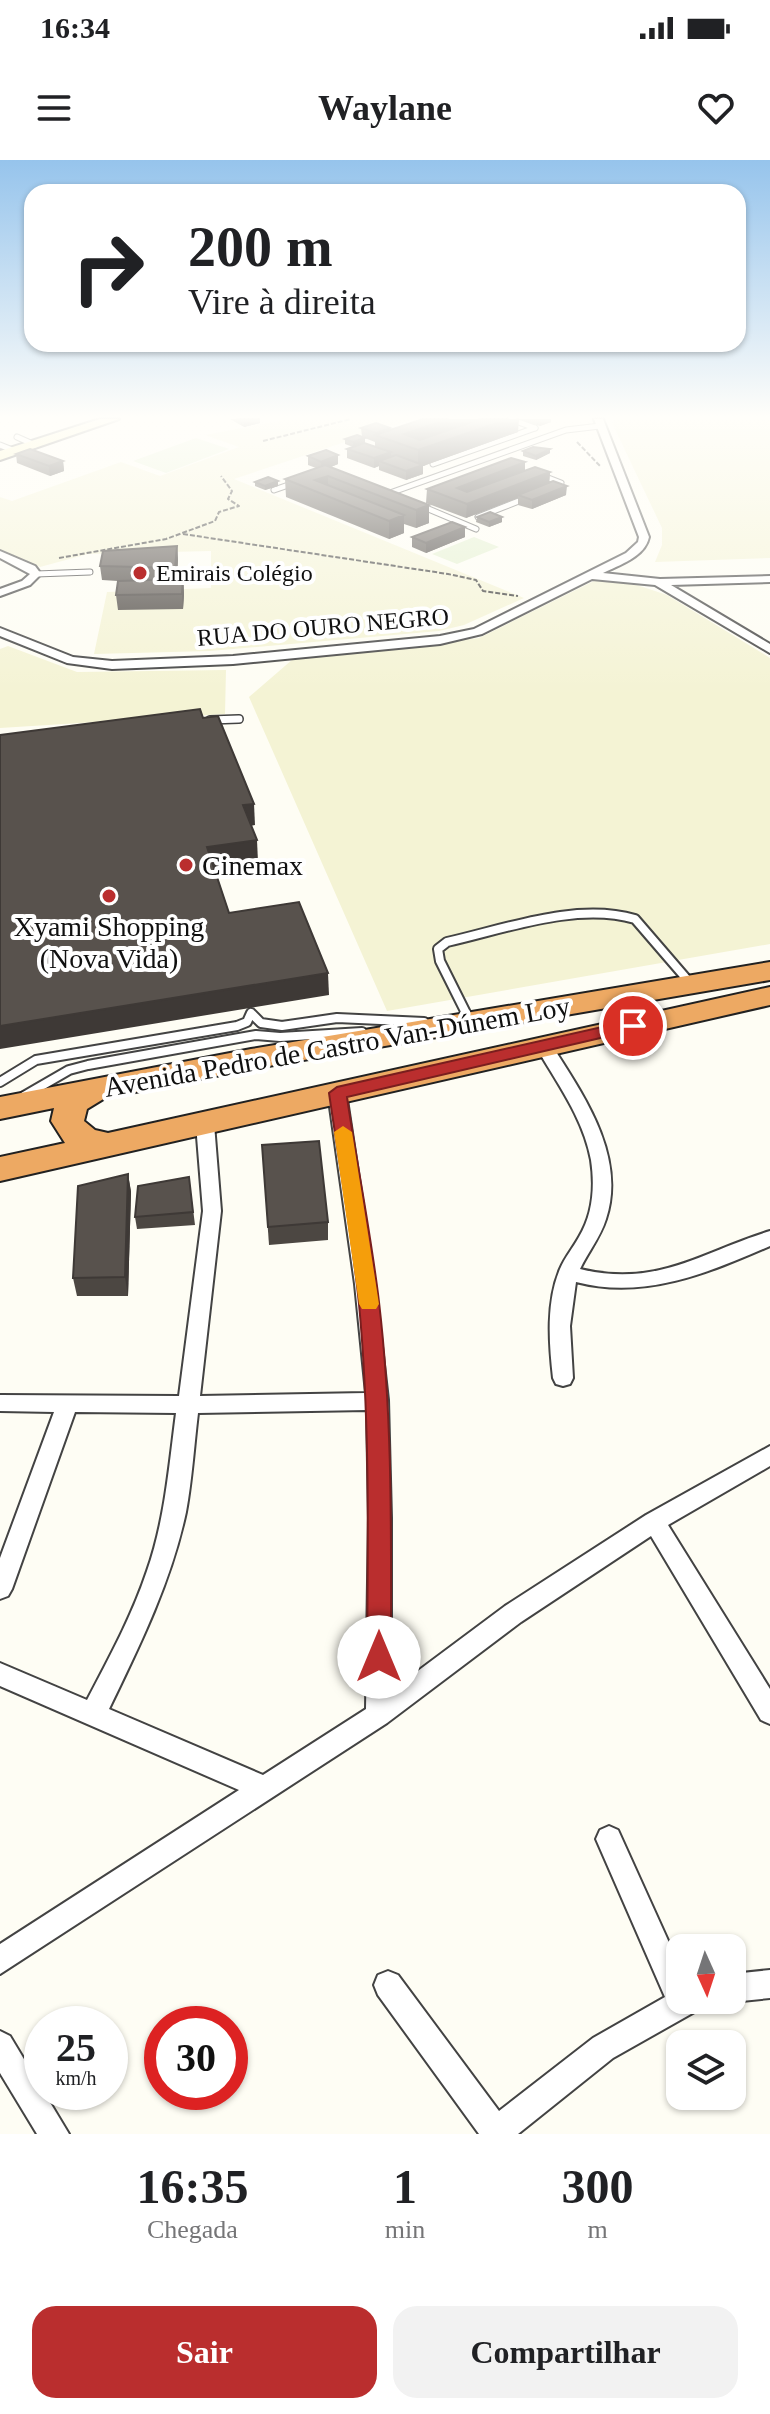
<!DOCTYPE html>
<html lang="pt">
<meta charset="utf-8">
<style>
:root{--surface:#fff;--page:#f2f2f2;--text:#202124;--muted:#757577;--accent:#ba2e2e}
body{margin:0;font-family:Georgia,serif;background:var(--page);color:var(--text);height:100vh;display:flex;flex-direction:column;font-size:30px;white-space:nowrap}
*{box-sizing:border-box;margin:0}
p{font-size:26px;color:var(--muted)}
.icon{flex:none;width:44px;height:44px;fill:none;stroke:currentColor;stroke-width:2;stroke-linecap:round;stroke-linejoin:round}
.map{position:relative;height:1974px;overflow:hidden}
.sheet{display:flex;flex-direction:column;background:var(--surface);flex:1}
.sheet>*{flex:none}
.hud{position:absolute;left:24px;top:24px;width:722px;height:168px;border-radius:24px;box-shadow:0 2px 6px #0004;background:#fff;color:var(--text);overflow:hidden}
.needle{width:52px;rotate:177deg}
.fabs{position:absolute;left:666px;top:1774px;display:grid;gap:16px}
.fabs a{display:grid;place-items:center;width:80px;height:80px;border-radius:16px;background:var(--surface);box-shadow:0 2px 6px #0004;font-size:40px}
.speed{position:absolute;left:24px;top:1846px;display:flex;gap:16px;font-size:40px;font-weight:700;text-align:center}
.speed>*{display:grid;place-content:center;width:104px;height:104px;border-radius:50%;background:var(--surface);box-shadow:0 2px 6px #0004;line-height:1}
.speed small{font-size:20px;font-weight:400}
.speed .limit{border:12px solid #d22;background:#fff;color:#111}
.pin{position:absolute;display:grid;place-items:center;width:68px;height:68px;color:#fff;margin:-34px;border:4px solid #fff;border-radius:50%;box-shadow:0 2px 8px #0007}
.me{position:absolute;width:88px;margin:-44px;rotate:0deg;stroke-linejoin:round;filter:drop-shadow(0 0 6px #0008)}
.turn{display:flex;align-items:center;gap:28px;height:168px;padding:0 32px;font-size:36px}
.turn .icon{width:104px;height:104px;stroke-width:2.5}
.turn b{display:block;font-size:56px;line-height:68px}
.eta{display:flex;justify-content:space-evenly;align-items:center;height:136px;text-align:center}
.eta b{font-size:48px;font-weight:700;line-height:56px}
.cta{display:flex;gap:16px;margin-top:auto;padding:16px 32px}
.cta a{flex:1;height:92px;border-radius:24px;background:var(--accent);color:#fff;font-size:32px;font-weight:700;line-height:92px;text-align:center}
.cta a+a{background:var(--page);color:var(--text)}
.status{display:flex;justify-content:space-between;align-items:center;height:56px;padding:0 40px;background:var(--surface);direction:ltr}
.status svg{height:22px;fill:currentColor}
header{display:flex;justify-content:space-between;align-items:center;height:104px;padding:0 32px;background:var(--surface);font-size:36px;font-weight:700}
.map>svg:first-child{display:block}
</style>
<div class="status"><b>16:34</b><svg viewBox="0 0 49 12"><path d="M0 12V9h3v3zM5 12V6h3v6zM10 12V3h3v9zM15 12V0h3v12zM26 1h20v11H26zM47 4h2v5h-2z"/></svg></div>
<header><svg class="icon" aria-label="menu" viewBox="0 0 24 24"><path d="M4 6h16M4 12h16M4 18h16"/></svg>Waylane<svg class="icon" aria-label="heart" viewBox="0 0 24 24"><path d="M12 20l-8-8c-3-5 5-10 8-4 3-6 11-1 8 4z"/></svg></header>
<div class="map">
<svg width="770" height="1974" viewBox="0 0 770 1974">
<rect width="100%" height="100%" fill="#fefdf4"/>
<g fill="#f4f3d4">
<polygon points="289,259 414,259 234,319 524,438 464,465 439,471 210,491 94,494 107,432 211,428 211,391 88,394 40,407 0,390 0,337 12,341 121,302 160,316 239,287 205,275"/>
<polygon points="614,259 770,259 770,398 655,402 662,385 662,368 613,265"/>
<polygon points="598,419 631,423 667,435 770,498 770,784 387,851 249,537 293,499 479,478"/>
<polygon points="8,486 77,512 226,510 225,554 0,568 0,489"/>
</g>
<g fill="#e3f0cf">
<polygon points="196,278 229,289 166,313 133,301"/>
<polygon points="474,377 499,387 457,404 432,394"/>
</g>
<g fill="none" stroke-linecap="round" stroke-linejoin="round">
<g stroke="#434343" stroke-width="7">
<g id="lane-far2">
<polyline points="510,259 535,268"/>
<polyline points="17,277 35,285"/>
<polyline points="0,285 15,291"/>
<polyline points="433,304 535,268"/>
<polyline points="538,314 561,323"/>
<polyline points="274,330 297,322"/>
<polyline points="390,333 566,270 600,266"/>
<polyline points="419,345 476,369"/>
<polyline points="478,357 529,337"/>
<polyline points="36,414 90,412"/>
</g>
</g>
<g stroke="#434343" stroke-width="10">
<polyline id="lane-far1" points="210,560 239,559"/>
</g>
<g stroke="#434343" stroke-width="12">
<g id="lane">
<path d="M470,861l-30,-60 -2,-12 9,-7c58,-13 129,-40 188,-23l56,65"/>
<polyline points="0,922 36,900 237,866 247,862 251,853 261,863 282,866 337,858 424,862"/>
<polyline points="24,936 69,910 88,905 256,875 280,877 362,872"/>
</g>
</g>
<g stroke="#434343" stroke-width="4">
<g id="street">
<path d="M594,259h9l46,118c-4,20 -30,28 -46,36l57,6 110,-3v6l-99,3 99,59v9l-115,-68 -63,-6 -110,55 -42,10 -207,20 -121,5 -45,-6 -67,-27v-8l73,29 39,4 121,-5 207,-20 34,-7 152,-76 12,-11 1,-5z"/>
<polygon points="0,391 35,406 41,414 30,425 0,436 0,429 22,421 30,414 0,398"/>
<path d="M543,880l6,1c33,52 78,114 57,178 -6,19 -18,33 -26,50 77,19 121,-17 190,-38v15c-62,27 -126,54 -194,36l-6,44 3,52 -3,6 -7,2 -7,-2 -3,-6c-4,-35 -7,-76 7,-109 5,-12 13,-21 19,-32 14,-23 16,-51 12,-77 -8,-43 -35,-78 -56,-115z"/>
<path d="M337,927l9,6 29,191 13,116 3,118v173l114,-85 141,-91 124,-69v20l-102,59 102,164v35l-9,-4 -110,-184 -130,86 -134,101 -387,251v-30l239,-154 -239,-104v-23l87,37c22,-42 45,-84 60,-129 18,-51 22,-105 29,-158l-101,-1 -63,177 -4,7 -8,3v-41l54,-146 -54,-1v-16l179,1 24,-185 -7,-87 9,-6 9,6 7,87 -21,185 166,-3 -11,-109 -27,-191zM367,1250l2,108 -3,191 -103,66 -154,-66c31,-64 62,-127 77,-197 6,-32 8,-66 12,-99z"/>
<polygon points="609,1666 618,1670 680,1807 680,1840 702,1840 698,1850 613,1898 518,1974 479,1974 378,1835 374,1825 378,1815 388,1811 398,1815 499,1951 593,1878 665,1837 596,1679 600,1670"/>
<polygon points="770,1810 770,1838 732,1842 727,1840 732,1840 732,1814"/>
<polygon points="0,1871 10,1876 69,1974 37,1974 0,1913"/>
</g>
</g>
<g stroke="#323232" stroke-width="4">
<polygon id="secondary" points="100,259 119,259 0,300 0,291"/>
</g>
<g stroke="#212121" stroke-width="4">
<polygon id="highway" points="770,802 770,820 251,909 105,938 87,949 84,961 95,970 108,973 770,827 770,845 0,1021 0,997 65,983 51,961 54,948 0,959 0,937 251,889"/>
</g>
<g stroke="#323232" stroke-width="2" stroke-dasharray="5 2" stroke-linecap="butt">
<polyline points="263,281 351,259"/>
<polyline points="577,282 601,307"/>
<polyline points="183,374 448,414 476,420 483,431 518,436"/>
<polyline points="59,398 166,379 215,361 219,352 239,346 228,339 232,331 221,316"/>
</g>
<use href="#lane-far2" stroke="#fff" stroke-width="5"/>
<use href="#lane-far1" stroke="#fff" stroke-width="7"/>
<use href="#lane" stroke="#fff" stroke-width="8"/>
<use href="#street" fill="#fff" fill-rule="evenodd"/>
<use href="#secondary" fill="#fbf6b2" fill-rule="evenodd"/>
<use href="#highway" fill="#eda963" fill-rule="evenodd"/>
</g>
<g fill="#4c4742">
<polygon points="230,259 260,259 260,263 244,267"/>
<polygon points="423,259 551,259 551,262 540,266 518,259 518,272 423,306 423,314 406,320 379,310 379,306 374,308 347,298 347,289 353,287 345,284 345,279 375,287 375,282 362,277 361,268 390,268 390,270"/>
<polygon points="523,291 550,293 536,300 523,296"/>
<polygon points="16,294 63,301 64,311 50,316 17,303"/>
<polygon points="308,296 338,304 331,307 429,345 429,363 416,368 404,364 404,373 389,379 286,337 285,319 316,308 308,305"/>
<polygon points="525,302 525,310 550,312 549,323 566,335 532,349 518,345 518,338 466,358 426,343 427,329"/>
<polygon points="255,322 278,326 265,330 255,326"/>
<polygon points="477,357 502,357 502,362 489,367 476,362"/>
<polygon points="465,367 465,377 426,393 412,387 412,377"/>
<polygon points="177,386 178,400 177,420 183,419 184,434 183,449 118,450 116,435 118,421 102,420 100,406"/>
<polygon points="262,985 328,1062 328,1080 269,1085"/>
<polygon points="128,1014 131,1032 128,1136 77,1136 73,1118"/>
<polygon points="189,1017 195,1065 137,1069 135,1057"/>
</g>
<g fill="#3e3936">
<polygon points="260,259 260,263 244,267 244,262"/>
<polygon points="449,259 491,259 412,288 404,274"/>
<polygon points="509,259 519,259 518,272 423,306 423,314 406,320 406,311 418,307 418,290"/>
<polygon points="540,259 551,259 551,262 540,266"/>
<polygon points="365,278 365,283 353,287 353,282"/>
<polygon points="550,289 550,293 536,300 536,296"/>
<polygon points="391,292 391,301 379,301 379,306 374,308 374,298"/>
<polygon points="338,295 338,304 321,311 321,302"/>
<polygon points="63,301 64,311 50,316 49,306"/>
<polygon points="525,302 525,316 459,341 457,328"/>
<polygon points="550,312 549,326 518,335 518,338 466,358 467,344"/>
<polygon points="328,316 328,333 315,320"/>
<polygon points="278,321 278,326 265,330 265,326"/>
<polygon points="567,326 566,335 532,349 532,340"/>
<polygon points="429,345 429,363 416,368 416,350"/>
<polygon points="404,355 404,373 389,379 389,361"/>
<polygon points="502,357 502,362 489,367 489,362"/>
<polygon points="465,367 465,377 426,393 426,383"/>
<polygon points="177,386 178,400 176,423 175,408"/>
<polygon points="183,419 184,434 183,449 182,434"/>
<polygon points="254,644 255,665 245,667 243,645"/>
<polygon points="257,680 258,702 209,708 207,687"/>
<polygon points="328,813 329,835 0,889 0,866"/>
<polygon points="128,1014 131,1032 128,1136 125,1117"/>
</g>
<g fill="#58524d" stroke="#3e3936" stroke-width="2">
<polygon points="237,259 260,259 244,262"/>
<polygon points="423,259 449,259 404,274 420,280 480,259 509,259 418,290 375,275"/>
<polygon points="376,263 390,268 376,273 361,268"/>
<polygon points="357,275 365,278 353,282 345,279"/>
<polygon points="364,283 391,292 374,298 347,289"/>
<polygon points="533,287 550,289 536,296 523,291"/>
<polygon points="30,289 63,301 49,306 16,294"/>
<polygon points="326,290 338,295 321,302 308,296"/>
<polygon points="396,295 423,305 406,311 379,301"/>
<polygon points="511,298 525,302 457,328 467,332 535,307 550,312 467,344 427,329"/>
<polygon points="325,305 429,345 416,350 328,316 315,320 404,355 389,361 285,319"/>
<polygon points="268,317 278,321 265,326 255,322"/>
<polygon points="553,321 567,326 532,340 518,335"/>
<polygon points="490,352 502,357 489,362 477,357"/>
<polygon points="452,362 465,367 426,383 412,377"/>
<polygon points="177,386 175,408 100,406 103,391"/>
<polygon points="183,419 182,434 116,435 118,421"/>
<polygon points="200,549 203,558 218,556 254,644 243,645 257,680 207,687 229,753 299,742 328,813 0,866 0,575"/>
<polygon points="319,981 328,1062 268,1067 262,985"/>
<polygon points="128,1014 125,1117 73,1118 78,1026"/>
<polygon points="189,1017 193,1052 135,1057 138,1026"/>
</g>
<linearGradient id="sky" x2="0" y2="1"><stop stop-color="#96c4ec"/><stop offset="0.48" stop-color="#fffefa"/><stop offset="1" stop-color="#fffefa" stop-opacity="0"/></linearGradient>
<rect width="770" height="535" fill="url(#sky)"/>
<path fill="#ba2e2e" stroke="#791e1e" stroke-width="2" d="M633,860l6,2 3,4 -3,3 -292,68c10,68 24,137 32,205 14,118 12,236 12,355l-3,8 -9,3 -9,-3 -3,-8c1,-118 3,-236 -8,-353 -7,-70 -20,-141 -30,-211l8,-6z"/>
<polygon fill="#f59e0b" points="343,966 352,972 379,1144 376,1149 362,1149 359,1144 334,972"/>
<g fill="#ba2e2e" stroke="#fff" stroke-width="3">
<circle cx="140" cy="413" r="8"/>
<circle cx="186" cy="705" r="8"/>
<circle cx="109" cy="736" r="8"/>
</g>
<g text-anchor="middle" stroke-width="8" stroke-linejoin="round" paint-order="stroke">
<g font-size="24" fill="#101010" stroke="#fff" text-anchor="start">
<text x="156" y="421">Emirais Colégio</text>
</g>
<g font-size="24" fill="#101010" stroke="#fff">
<text transform="translate(323 467) rotate(-5)" y="8">RUA DO OURO NEGRO</text>
</g>
<g font-size="28" fill="#101010" stroke="#fff" text-anchor="start">
<text x="202" y="715">Cinemax</text>
<text x="109" y="776" text-anchor="middle">Xyami Shopping<tspan x="109" dy="32">(Nova Vida)</tspan></text>
</g>
<g font-size="28" fill="#101010" stroke="#fff">
<text transform="translate(337 886) rotate(-10)" y="10">Avenida Pedro de Castro Van-Dúnem Loy</text>
</g>
</g>
</svg>
<div class="fabs">
<a><svg class="needle" viewBox="-14 -14 28 28"><path d="M0-13l5 13h-10z" fill="#e53935"/><path d="M0 13l5-13h-10z" fill="#757577"/></svg></a>
<a><svg class="icon" aria-label="layers" viewBox="0 0 24 24"><path d="M12 4l9 5-9 5-9-5zM3 14l9 5 9-5"/></svg></a>
</div>
<div class="speed"><div>25<small>km/h</small></div><div class="limit">30</div></div>
<div class="pin" style="left:633px;top:866px;background:#d93025"><svg class="icon" aria-label="arrive" viewBox="0 0 24 24"><path d="M6 21V4h12l-3 4 3 4H6"/></svg></div>
<svg class="me" style="left:379px;top:1497px" viewBox="-20 -20 40 40"><circle r="19" fill="#fff"/><path d="M0-13L10 11 0 6-10 11z" fill="#ba2e2e"/></svg>
<div class="hud">
<div class="turn"><svg class="icon" aria-label="right" viewBox="0 0 24 24"><path d="M7 20v-9h11M14 6l5 5-5 5"/></svg><div><b>200 m</b>Vire à direita</div></div>
</div>
</div>
<section class="sheet">
<div class="eta">
<div><b>16:35</b><p>Chegada</p></div>
<div><b>1</b><p>min</p></div>
<div><b>300</b><p>m</p></div>
</div>
<div class="cta"><a>Sair</a><a>Compartilhar</a></div>
</section>
